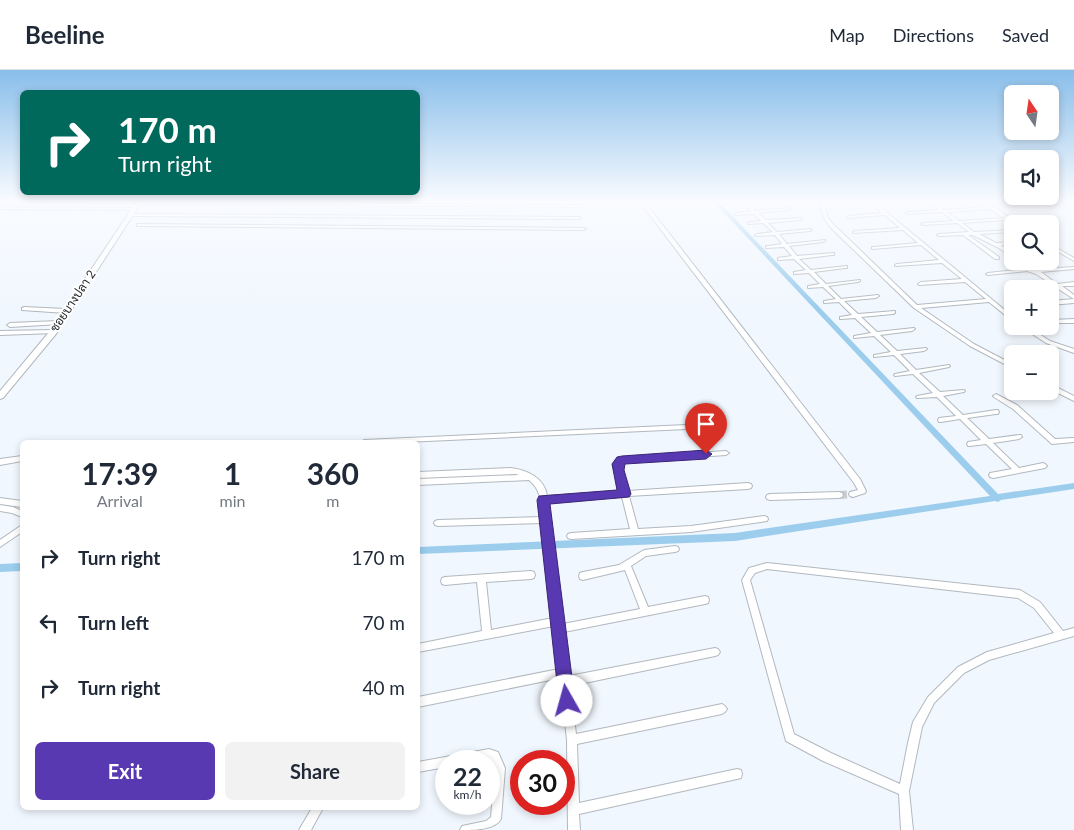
<!DOCTYPE html>
<meta charset="utf-8">
<style>
:root{--surface:#fff;--page:#f2f2f3;--text:#1f2937;--muted:#747a83;--line:#e0e1e3;--accent:#5939b1}
body{margin:0;font-family:Lato,Sarabun,sans-serif;background:var(--page);color:var(--text);height:100vh;display:flex;flex-direction:column;font-size:19px;white-space:nowrap}
*{box-sizing:border-box;margin:0}
p{font-size:16px;color:var(--muted)}
.icon{flex:none;width:28px;height:28px;fill:none;stroke:currentColor;stroke-width:2;stroke-linecap:round;stroke-linejoin:round}
.map{position:relative;flex:1;overflow:hidden}
.details{position:absolute;left:20px;top:370px;width:400px;height:370px;display:flex;flex-direction:column;background:var(--surface);border-radius:8px;box-shadow:0 2px 8px #0003}
.details>*{flex:none}
.guide{position:absolute;left:20px;top:20px;width:400px;height:105px;border-radius:8px;box-shadow:0 2px 8px #0003;background:#00695c;color:#fff;overflow:hidden}
.needle{width:32px;rotate:347deg}
.fabs{position:absolute;left:1004px;top:15px;display:grid;gap:10px}
.fabs a{display:grid;place-items:center;width:55px;height:55px;border-radius:8px;background:var(--surface);box-shadow:0 2px 8px #0003;font-size:25px}
.speed{position:absolute;left:435px;top:680px;display:flex;gap:10px;font-size:25px;font-weight:700;text-align:center}
.speed>*{display:grid;place-content:center;width:65px;height:65px;border-radius:50%;background:var(--surface);box-shadow:0 2px 8px #0003;line-height:1}
.speed small{font-size:12px;font-weight:400}
.speed .limit{border:8px solid #d22;background:#fff;color:#111}
.pin{position:absolute;display:grid;place-items:center;width:42px;height:42px;color:#fff;margin:-51px -21px;border-radius:50% 50% 50% 0;rotate:-45deg;box-shadow:0 0 5px #0007}
.pin .icon{rotate:45deg}
.me{position:absolute;width:55px;margin:-28px;rotate:353deg;stroke-linejoin:round;filter:drop-shadow(0 0 4px #0008)}
.turn{display:flex;align-items:center;gap:18px;height:105px;padding:0 15px;font-size:22px}
.turn .icon{width:65px;height:65px;stroke-width:2.5}
.turn b{display:block;font-size:35px;line-height:42px}
.eta{display:flex;justify-content:space-evenly;align-items:center;height:85px;text-align:center}
.eta b{font-size:30px;font-weight:700;line-height:35px}
.action{display:flex;gap:10px;margin-top:auto;padding:10px 15px}
.action a{flex:1;height:58px;border-radius:8px;background:var(--accent);color:#fff;font-size:20px;font-weight:700;line-height:58px;text-align:center}
.action a+a{background:var(--page);color:var(--text)}
ul{padding:0;list-style:none}
li{display:flex;align-items:center;gap:15px;height:65px;padding:0 15px}
li div{flex:1}
li b{display:block;font-size:19px}
li em{font-style:normal}
header{display:flex;align-items:center;gap:30px;box-sizing:border-box;height:70px;padding:0 25px;background:var(--surface);border-bottom:1px solid var(--line)}
header strong{font-size:24px}
nav{display:flex;gap:28px;margin-inline-start:auto;font-size:18px}
.map>svg:first-child{display:block}
</style>
<header>
<strong>Beeline</strong>
<nav><a>Map</a><a>Directions</a><a>Saved</a></nav>
</header>
<div class="map">
<svg width="1074" height="760" viewBox="0 0 1074 760">
<rect width="100%" height="100%" fill="#f1f7fe"/>
<g fill="none" stroke-linecap="round" stroke-linejoin="round">
<g fill="#9ccded" fill-rule="evenodd">
<polygon points="713,131 718,131 998,424 1074,413 1074,419 1001,430 998,432 995,431 735,471 418,484 418,477 735,463 990,426"/>
<polygon points="22,493 22,501 0,502 0,494"/>
</g>
<polyline stroke="#c8cdd3" stroke-width="8" stroke-dasharray="8 4" stroke-linecap="butt" points="839,425 853,424"/>
<g stroke="#b1b8be" stroke-width="2">
<g id="minor">
<polygon points="137,131 581,135 583,136 581,137 163,134 138,135 136,134 138,133"/>
<polygon points="639,131 644,131 860,409 866,421 865,423 853,427 850,426 849,424 850,422 858,420 854,413"/>
<polygon points="730,131 748,131 747,132 756,141 788,138 790,139 788,140 758,143 766,150 802,148 802,149 800,150 768,153 777,162 810,159 812,160 810,161 779,164 787,174 825,170 825,171 823,172 789,176 797,186 834,183 834,185 832,185 799,189 811,200 847,196 847,198 845,198 814,202 826,214 860,210 860,211 858,212 828,216 841,229 878,225 879,226 876,228 844,231 858,244 895,241 895,243 893,244 861,247 877,262 914,258 915,259 912,261 880,265 897,281 926,278 927,279 924,281 900,284 916,300 949,295 950,296 949,297 919,303 940,322 964,320 965,321 964,322 943,326 963,345 996,340 998,340 999,342 998,344 996,344 967,348 989,369 1019,365 1021,365 1022,367 1019,369 993,373 1019,398 1043,393 1045,394 1047,396 1045,398 993,408 990,407 989,405 990,403 1012,399 986,374 970,376 968,376 967,374 968,372 981,370 960,349 941,352 939,352 938,350 939,348 956,346 937,327 917,328 916,327 917,326 933,323 913,304 895,306 894,305 895,304 910,301 894,285 874,287 874,285 891,282 874,266 854,268 854,266 871,263 855,248 840,249 840,247 852,245 839,232 824,233 824,231 836,229 823,217 808,218 808,216 820,214 809,203 794,204 794,202 806,200 794,189 778,190 778,188 792,186 784,177 766,178 766,176 768,176 782,174 775,165 755,166 755,165 757,164 773,162 763,153 748,154 748,153 750,152 761,151 754,144 735,145 735,144 737,143 751,141 742,133 727,134 725,133"/>
<polygon points="819,131 823,131 828,148 834,155 917,235 986,229 965,212 919,215 918,214 921,212 962,209 942,193 895,196 895,195 897,194 939,190 921,175 872,179 872,177 874,177 918,173 903,160 853,163 853,162 855,161 900,158 885,145 847,148 847,147 849,146 882,143 868,131 873,131 1012,246 1012,249 1010,249 989,232 921,238 974,274 1012,294 1012,298 970,276 914,238 830,157 824,148"/>
<polygon points="847,131 864,131 844,134 842,133"/>
<path d="M932,131l12,9 42,-3 -8,-6c10,0 31,16 39,23h-5l-5,-4 -45,3 12,9 38,-2v2l-33,2 17,9 16,-1v2l-11,1 11,8v3h-2l-11,-8 -26,-13h-5l31,22v2h-4l-32,-24 -24,1 -2,-1 2,-1 30,-2 -12,-9 -34,2 -2,-1 2,-1 31,-2 -12,-9 -34,2 -2,-1 2,-1 31,-2 -10,-7 -33,1 -2,-1 2,-1zM990,139l13,9 -44,3 -12,-9z"/>
<polygon points="0,137 135,138 137,139 135,140 0,139"/>
<polygon points="128,144 579,147 581,148 579,149 130,146 128,146"/>
<polygon points="137,154 584,158 586,159 584,160 139,156 137,156"/>
<polygon points="1050,174 1074,188 1074,191 1050,177"/>
<polygon points="1019,191 1024,191 1031,196 1040,198 1041,199 1074,197 1074,199 1041,202 1057,214 1074,212 1074,216 1062,216 1074,225 1074,229 1055,217 1012,219 1012,220 1008,221 1005,219 1008,217 1051,214 1036,204 1027,201 988,205 986,204 988,203 1025,199 1026,197"/>
<polygon points="1074,229 1074,233 1050,235 1050,231"/>
<polygon points="24,237 66,239 69,241 66,243 22,240 22,238"/>
<polygon points="1074,249 1074,253 1050,253 1050,251 1052,250"/>
<polygon points="58,251 60,252 60,254 10,257 7,255 10,253"/>
<polygon points="1020,256 1027,256 1050,271 1074,279 1074,283 1046,273"/>
<polygon points="53,260 56,262 55,263 0,265 0,261"/>
<polygon points="1050,314 1074,326 1074,331 1050,319"/>
<polygon points="996,324 1017,335 1055,369 1074,368 1074,372 1052,374 1013,339 994,327 993,326"/>
<polygon points="708,354 711,356 708,358 405,372 361,372 364,370"/>
<path d="M726,381l3,2 -3,2 -102,7c-5,8 1,20 3,29l121,-8 3,1 1,2 -1,2 -3,1 -119,7 9,33 53,-3 73,-10 3,1 1,2 -1,2 -76,11 -120,7 -3,-1 -1,-2 1,-2 3,-1 59,-4 -8,-32 -74,5 15,122 77,-15 -15,-39 -42,10 -3,-1 -1,-3 1,-3 3,-1 36,-7 25,-15 31,-4 3,1 1,2 -1,2 -3,1 -29,4 -15,10 17,41 57,-11 3,1 1,3 -1,3 -3,1 -141,28 5,44 146,-28 3,1 2,3 -2,3 -3,1 -145,30 6,48 146,-30 3,2 2,3 -2,3 -3,2 -145,30 2,59 158,-34 4,1 1,4 -1,4 -4,1 -158,35 1,16h-12l-1,-90 -7,-62 -142,29v-10l141,-28 -5,-43 -136,26v-8l64,-13 -5,-49 -32,3 -3,-1 -1,-3 1,-3 3,-1 86,-6 3,1 1,3 -1,3 -3,1 -45,3 5,48 62,-12 -10,-95 -105,3 -3,-1 -1,-2 1,-2 3,-1 104,-3c-2,-16 0,-26 -13,-37l-111,5v-6l101,-4 -3,-1 -98,4v-6l93,-4c16,2 34,10 36,28l73,-5 -6,-21v-5l6,-7z"/>
<polygon points="22,386 22,391 0,395 0,389"/>
<polygon points="839,422 842,423 843,425 842,427 839,428 770,430 767,429 766,427 767,425 770,424"/>
<polygon points="0,428 22,431 22,437 0,434"/>
<polygon points="0,435 13,437 22,441 22,447 12,443 0,441"/>
<polygon points="22,455 22,462 0,477 0,470"/>
<path d="M767,493l253,27 20,12 23,29 11,-3v8l-85,24 -25,13 -30,30 -12,24 -13,64 4,39h-12l-2,-36 -76,-33 -37,-20 -44,-161 7,-12zM767,499l251,29 16,10 20,25 -67,19 -29,15 -30,30 -15,25 -5,21 -8,41 -69,-31 -37,-19 -44,-154 5,-7z"/>
<path d="M489,679l9,3 7,16 -4,51c-6,11 -27,11 -41,11l2,-4 24,-5 5,-4 4,-48 -5,-9 -13,1h-31v6l-28,5v-10z"/>
<polygon points="312,738 323,738 311,760 299,760"/>
</g>
</g>
<g stroke="#b1b8be" stroke-width="2">
<polygon id="tertiary" points="137,131 142,131 56,264 3,328 0,329 0,321 50,261"/>
</g>
<use href="#minor" fill="#fff" fill-rule="evenodd"/>
<use href="#tertiary" fill="#fff" fill-rule="evenodd"/>
</g>
<linearGradient id="sky" x2="0" y2="1"><stop stop-color="#89beea"/><stop offset="0.55" stop-color="#f9fbff"/><stop offset="1" stop-color="#f9fbff" stop-opacity="0"/></linearGradient>
<rect width="1074" height="238" fill="url(#sky)"/>
<polygon fill="#5939b1" stroke="#3a2573" points="706,380 712,384 706,389 625,394 624,400 631,424 629,427 550,434 575,631 573,637 567,639 562,637 559,631 537,430 539,426 617,420 612,394 617,387 622,386"/>
<g text-anchor="middle" stroke-width="4" stroke-linejoin="round" paint-order="stroke">
<g font-size="12" fill="#222527" stroke="#fff">
<text transform="translate(73 231) rotate(-56)" y="4">ซอยบางปลา 2</text>
</g>
</g>
</svg>
<div class="fabs">
<a><svg class="needle" viewBox="-14 -14 28 28"><path d="M0-13l5 13h-10z" fill="#e53935"/><path d="M0 13l5-13h-10z" fill="#747a83"/></svg></a>
<a><svg class="icon" aria-label="sound" viewBox="0 0 24 24"><path d="M4 9h4l5-4v14l-5-4H4zM17 9q2 3 0 6"/></svg></a>
<a><svg class="icon" aria-label="search" viewBox="0 0 24 24"><circle cx="10" cy="10" r="6"/><path d="M15 15l6 6"/></svg></a>
<a>+</a>
<a>−</a>
</div>
<div class="speed"><div>22<small>km/h</small></div><div class="limit">30</div></div>
<div class="pin" style="left:706px;top:384px;background:#d93025"><svg class="icon" aria-label="arrive" viewBox="0 0 24 24"><path d="M6 21V4h12l-3 4 3 4H6"/></svg></div>
<svg class="me" style="left:567px;top:631px" viewBox="-20 -20 40 40"><circle r="19" fill="#fff"/><path d="M0-13L10 11 0 6-10 11z" fill="#5939b1"/></svg>
<div class="guide">
<div class="turn"><svg class="icon" aria-label="right" viewBox="0 0 24 24"><path d="M7 20v-9h11M14 6l5 5-5 5"/></svg><div><b>170 m</b>Turn right</div></div>
</div>
<section class="details">
<div class="eta">
<div><b>17:39</b><p>Arrival</p></div>
<div><b>1</b><p>min</p></div>
<div><b>360</b><p>m</p></div>
</div>
<ul>
<li><svg class="icon" aria-label="right" viewBox="0 0 24 24"><path d="M7 20v-9h11M14 6l5 5-5 5"/></svg><div><b>Turn right</b></div><em>170 m</em></li>
<li><svg class="icon" aria-label="left" viewBox="0 0 24 24"><path d="M17 20v-9H6M10 6l-5 5 5 5"/></svg><div><b>Turn left</b></div><em>70 m</em></li>
<li><svg class="icon" aria-label="right" viewBox="0 0 24 24"><path d="M7 20v-9h11M14 6l5 5-5 5"/></svg><div><b>Turn right</b></div><em>40 m</em></li>
</ul>
<div class="action"><a>Exit</a><a>Share</a></div>
</section>
</div>
